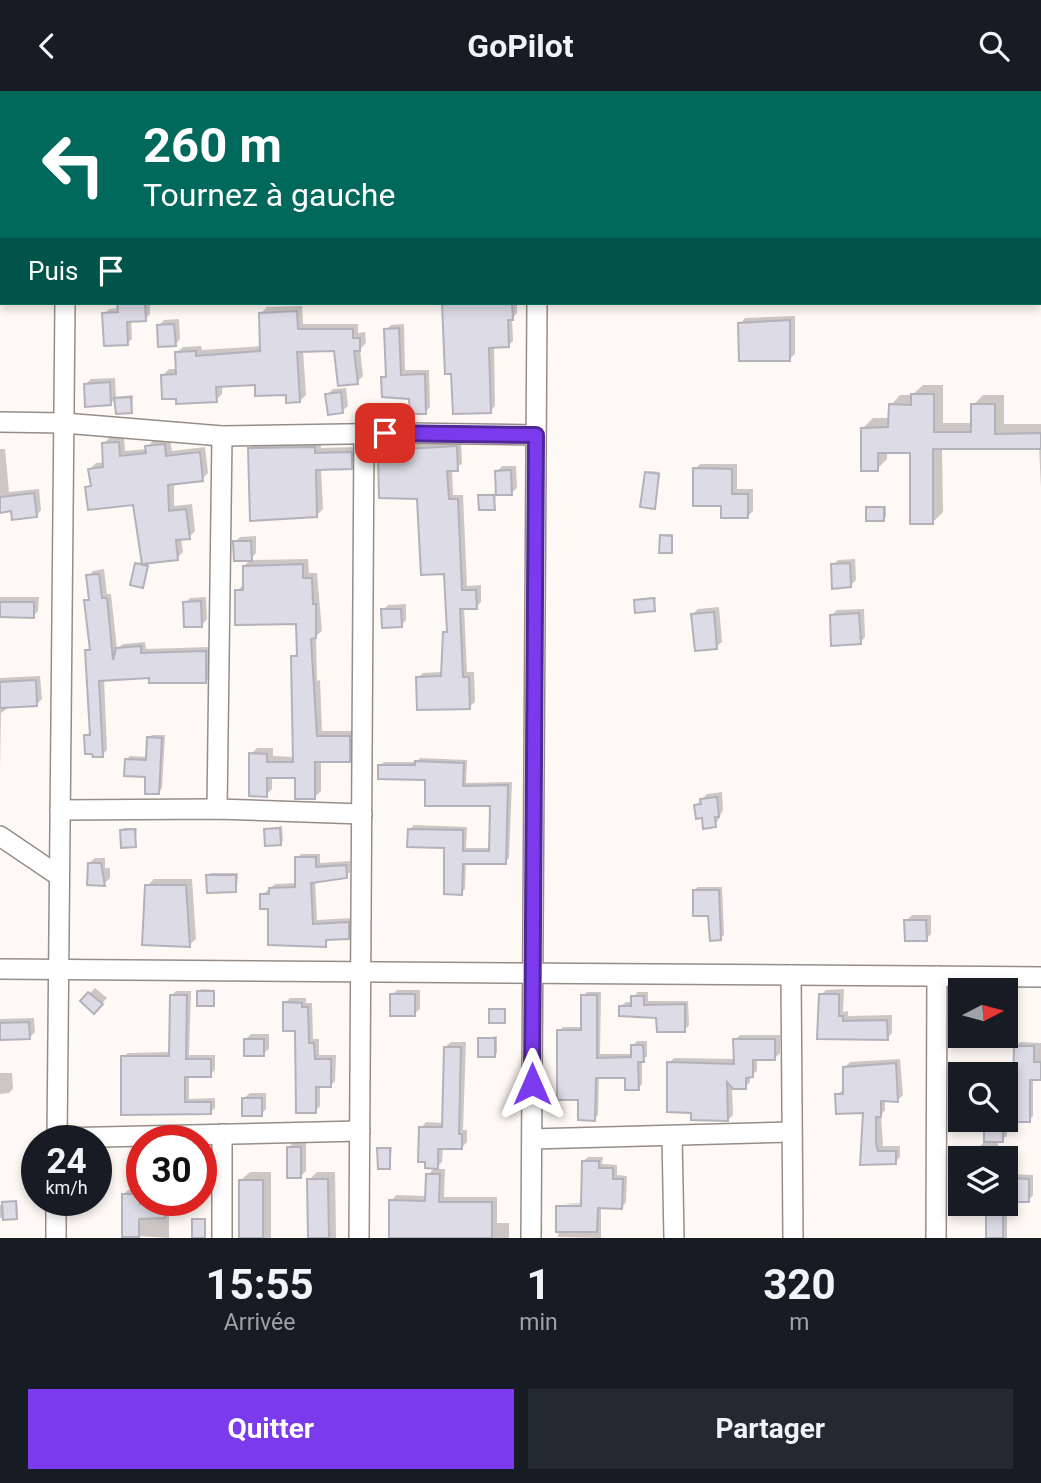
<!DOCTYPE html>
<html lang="fr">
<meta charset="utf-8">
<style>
:root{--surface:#171b24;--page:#242831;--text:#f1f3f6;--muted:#9ea1a6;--accent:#7c3aed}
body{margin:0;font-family:Roboto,sans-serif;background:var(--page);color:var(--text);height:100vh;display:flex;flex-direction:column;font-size:26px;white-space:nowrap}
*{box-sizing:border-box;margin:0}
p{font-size:23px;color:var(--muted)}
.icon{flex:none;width:38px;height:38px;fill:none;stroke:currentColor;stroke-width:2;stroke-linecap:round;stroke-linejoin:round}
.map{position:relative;height:1147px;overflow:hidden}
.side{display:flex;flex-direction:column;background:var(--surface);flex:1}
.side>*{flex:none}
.guide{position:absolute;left:0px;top:0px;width:1041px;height:214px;box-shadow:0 4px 10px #0003;background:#00695c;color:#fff;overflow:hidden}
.needle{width:46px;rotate:84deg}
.controls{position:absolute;left:948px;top:887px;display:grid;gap:14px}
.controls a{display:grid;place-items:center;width:70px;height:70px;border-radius:0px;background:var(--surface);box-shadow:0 4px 10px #0003;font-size:35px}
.speed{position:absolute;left:21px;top:1034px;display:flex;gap:14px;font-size:35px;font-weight:700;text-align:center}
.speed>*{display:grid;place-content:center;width:91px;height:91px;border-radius:50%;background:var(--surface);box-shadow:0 4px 10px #0003;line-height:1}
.speed small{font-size:18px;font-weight:400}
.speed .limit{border:10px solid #d22;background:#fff;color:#111}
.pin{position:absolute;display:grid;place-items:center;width:60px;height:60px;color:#fff;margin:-30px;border-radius:14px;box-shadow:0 4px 10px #0006}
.me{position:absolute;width:77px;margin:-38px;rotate:0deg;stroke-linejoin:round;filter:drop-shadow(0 0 5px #0008)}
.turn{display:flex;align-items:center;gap:24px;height:147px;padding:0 28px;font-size:32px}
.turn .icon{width:91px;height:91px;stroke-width:2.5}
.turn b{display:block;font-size:49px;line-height:60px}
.then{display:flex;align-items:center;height:66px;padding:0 28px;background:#0003;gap:14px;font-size:26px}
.eta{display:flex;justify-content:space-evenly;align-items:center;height:119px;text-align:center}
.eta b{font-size:42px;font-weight:700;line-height:49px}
.action{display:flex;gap:14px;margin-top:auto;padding:14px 28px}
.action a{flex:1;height:80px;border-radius:0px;background:var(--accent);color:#fff;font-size:28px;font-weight:700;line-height:80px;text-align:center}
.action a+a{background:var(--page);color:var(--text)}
header{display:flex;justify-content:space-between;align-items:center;height:91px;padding:0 28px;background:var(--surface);font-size:32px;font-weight:700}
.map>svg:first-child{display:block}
</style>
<header><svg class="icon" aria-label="back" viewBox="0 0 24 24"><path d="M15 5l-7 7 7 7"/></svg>GoPilot<svg class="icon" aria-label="search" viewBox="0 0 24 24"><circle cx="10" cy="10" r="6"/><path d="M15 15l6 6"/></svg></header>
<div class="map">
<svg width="1041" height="1147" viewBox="0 0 1041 1147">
<rect width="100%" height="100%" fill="#fff9f5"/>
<g fill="#0003">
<polygon points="0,0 44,2 2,2 0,145"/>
<polygon points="261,0 309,0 308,2"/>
<rect x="425" y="0" width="26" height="2"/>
<polygon points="697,0 736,0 736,2 695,2"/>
<polygon points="944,0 993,0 993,2"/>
<polygon points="120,212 150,212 150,223 145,228 131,229 132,248 127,252 104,223 109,218 120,217"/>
<polygon points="444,212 517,212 517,222 512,228 513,250 508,255 494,255 495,315 490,320 453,281 447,281"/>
<polygon points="302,215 303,233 358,233 358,242 365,241 366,252 360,258 363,285 357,291 335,258 303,259 306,304 300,310 256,292 222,294 222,303 216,309 163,284 169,278 177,278 176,262 183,256 201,255 202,259 262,255 261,222 267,216"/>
<polygon points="795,225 795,263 789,268 740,233 745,227"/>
<polygon points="179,228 180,248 175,254 159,234 164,229"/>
<polygon points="404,233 405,279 429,279 430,316 425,321 382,287 388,282 386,239 391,234"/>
<polygon points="115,287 116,306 133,304 132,320 117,321 116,307 111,312 85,294 91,288"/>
<polygon points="923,294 943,294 943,332 973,332 973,314 983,304 1004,304 1004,333 1041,333 1041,397 1039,356 942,357 943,421 933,431 912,360 887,361 887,368 877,378 863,337 873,327 890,327 891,314 900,304 912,304"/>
<polygon points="346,297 348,315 342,320 327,304 333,298"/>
<polygon points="110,346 124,346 125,360 147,358 153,349 170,348 172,360 205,356 208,382 202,388 174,391 174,415 192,413 195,440 189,446 181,447 183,461 177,467 134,412 87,397 92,392 90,378 96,372 105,371 104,352"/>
<polygon points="320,350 321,357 357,356 357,370 351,376 321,377 323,418 316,425 250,358 256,351"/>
<polygon points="461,351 462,373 452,378 453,404 463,404 467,495 481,494 481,511 476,516 464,516 467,581 474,581 475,611 469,616 418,587 423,582 442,581 445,542 448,538 446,482 419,406 380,366 385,361 407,360 412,353"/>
<polygon points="0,358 5,358 9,401 39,398 41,419 36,425 13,418 0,420"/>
<polygon points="700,373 737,373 737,398 753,398 753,420 748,425 723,413 695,378"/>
<polygon points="502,375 516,375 517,397 511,402 496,403 494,417 480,405 498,402 497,381"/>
<polygon points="649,380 660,381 654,416 646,382"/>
<polygon points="870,415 886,415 886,426 883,428 868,417"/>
<polygon points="664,443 673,443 671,461 661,445"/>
<polygon points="256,445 256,462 251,468 235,451 240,446"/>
<polygon points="308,468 309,482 317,482 322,540 316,545 317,590 320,589 322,640 355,640 355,664 349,670 321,669 321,700 315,706 297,686 272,685 272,698 266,704 251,663 257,657 273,657 273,665 295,666 293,566 299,560 298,531 237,500 243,494 244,475 250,469"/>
<polygon points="855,468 856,489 850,495 833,474 838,469"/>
<polygon points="139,471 149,473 142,495 137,473"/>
<polygon points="104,478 107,503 111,503 117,558 123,553 145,551 146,558 210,556 211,585 206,590 151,585 104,588 107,659 102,664 86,645 92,639 87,560 91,555 86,510 90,506 88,485 93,480"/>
<polygon points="0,506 39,506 38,520 33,525 0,524"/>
<polygon points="206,506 207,528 202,534 185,512 190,507"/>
<polygon points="656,506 654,519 636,510 638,508"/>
<polygon points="406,513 406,529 401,535 383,519 388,514"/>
<polygon points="719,516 722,551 716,556 693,523 698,518"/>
<polygon points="864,518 865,546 860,552 832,524 837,519"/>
<polygon points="40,585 42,608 36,614 11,615 1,622 0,680 0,587"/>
<polygon points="152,644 165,644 162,697 158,701 147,684 126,669 130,665 148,666 148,647"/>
<polygon points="420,667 467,669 466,692 512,691 509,767 505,771 466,771 465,798 461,802 446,756 410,738 414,734 467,736 466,757 491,757 491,713 427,687 380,675 384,671 417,671"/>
<polygon points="722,701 723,719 715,735 696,714 707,703"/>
<polygon points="282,735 283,750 280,752 266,738"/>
<polygon points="124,737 137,737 135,754 121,739"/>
<polygon points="301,763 320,763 320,772 350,770 350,781 346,785 315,789 317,829 352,827 352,842 348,847 330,847 325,854 270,816 262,804 275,793 297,792 297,767"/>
<polygon points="95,767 105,767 105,777 110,777 110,787 104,793 89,772"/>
<polygon points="210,782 238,782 237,797 235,800 208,785"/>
<polygon points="154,788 192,788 196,848 189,854 147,795"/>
<polygon points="698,796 722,796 724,844 720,847 694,799"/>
<polygon points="912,824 931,824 931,843 926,848 906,830"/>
<polygon points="95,897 107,907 94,921 82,910"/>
<polygon points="201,898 215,899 213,913 199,901"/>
<polygon points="844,898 843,921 848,920 848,925 892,924 892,942 887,947 819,946 821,904 826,899"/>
<polygon points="397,899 420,899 420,918 414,923 391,904"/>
<polygon points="176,900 191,900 189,964 215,964 215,979 210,984 189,984 189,1008 215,1007 215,1017 210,1021 123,1022 123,966 128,962 171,961 171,905"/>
<polygon points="587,901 601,901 600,963 633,963 633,954 637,950 647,950 647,965 642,969 642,993 638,997 626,985 599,985 598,1024 594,1028 580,1007 559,940 563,936 583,936 583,905"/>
<polygon points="637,901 648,901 648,910 688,910 689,934 685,939 658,925 621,915 626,911 632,911"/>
<polygon points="290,907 306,907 306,912 312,912 313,948 319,948 319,964 336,964 335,990 330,995 320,995 320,1015 315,1020 297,938 285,912"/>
<polygon points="961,908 961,926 957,926 957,912"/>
<polygon points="1006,911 1011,911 1011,942 1006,947 987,947 1006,945"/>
<polygon points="493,917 506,917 506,928 504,931 490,919"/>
<polygon points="34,927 35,941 29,947 0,948 0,928"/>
<polygon points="251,943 269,943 269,958 263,963 245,949"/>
<polygon points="740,944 780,944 780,962 775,967 757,968 757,980 750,985 750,991 745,996 732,997 733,1024 728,1029 693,1020 669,972 674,967 736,968 735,949"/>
<polygon points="497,945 497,962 495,964 480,948"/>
<polygon points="451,951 466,951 463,1039 467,1039 467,1051 461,1057 443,1057 442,1071 435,1078 445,1078 444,1106 497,1106 497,1132 509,1132 509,1147 391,1147 391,1110 396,1104 427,1105 428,1084 435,1076 421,1037 426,1031 444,1032 445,956"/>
<polygon points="1020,951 1041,952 1041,988 1033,988 1033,1025 1029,1029 1007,1030 1007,1045 998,1050 998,1068 980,1068 980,1055 986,1049 986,1029 1006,1029 1006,994 1014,994 1015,956"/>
<polygon points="900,968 903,1004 898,1009 885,1009 885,1019 881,1024 883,1055 900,1055 900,1066 895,1071 861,1072 865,1020 837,1003 845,998 845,976 850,971"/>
<polygon points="0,982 12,982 13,998 9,1002 0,1003"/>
<polygon points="250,1002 266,1002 266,1018 261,1023 244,1007"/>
<polygon points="294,1051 306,1051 306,1080 301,1085 289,1056"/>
<polygon points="381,1056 392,1056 390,1076 379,1058"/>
<polygon points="588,1066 603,1066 602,1073 617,1074 617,1084 627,1085 626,1111 622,1116 601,1116 601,1147 558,1146 560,1114 560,1117 589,1117 590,1114 560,1113 583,1112 583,1070"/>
<polygon points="201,1078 209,1078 209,1100 203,1105"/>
<polygon points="250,1081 271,1081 271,1147 241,1147 241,1089"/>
<polygon points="317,1081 335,1081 336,1147 309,1147 309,1089"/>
<polygon points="1006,1083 1033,1084 1033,1105 1028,1109 1007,1109 1007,1147 986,1147 988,1115 970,1113 1006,1113"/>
<polygon points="128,1099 142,1099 142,1110 169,1110 169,1147 123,1144 123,1104"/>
<polygon points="17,1109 18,1124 0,1127 0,1114"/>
<polygon points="196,1127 206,1127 204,1147 194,1129"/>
</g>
<g fill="#dddbe5" stroke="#b3b1ba" stroke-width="2">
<polygon points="117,212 145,212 146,230 127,231 128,254 104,255 102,222 118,221"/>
<polygon points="442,212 512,212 513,229 508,229 509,256 489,257 491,322 453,323 451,283 445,283"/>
<polygon points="297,220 298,238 353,238 353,247 360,247 360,260 354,260 358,293 338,295 334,260 297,261 300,311 286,312 286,304 255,305 255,294 216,296 217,311 176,313 176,308 162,308 161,284 176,283 175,261 196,260 196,265 260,260 259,222"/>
<polygon points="790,229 790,270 739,270 738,232"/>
<polygon points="174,233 176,255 158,256 157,234"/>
<polygon points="399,237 401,284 425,283 426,323 410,323 409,308 382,306 381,286 386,286 384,238"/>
<polygon points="110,291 111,314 85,316 84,293"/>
<polygon points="341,301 343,322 328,324 325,303"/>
<polygon points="911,303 934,303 934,341 971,341 971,313 995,313 995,343 1041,342 1041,358 933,358 933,433 910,433 910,362 878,362 878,380 861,380 861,337 888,336 889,313 911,314"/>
<polygon points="131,306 132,322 116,323 114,307"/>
<polygon points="119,351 120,365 146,362 145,355 165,353 166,365 200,361 203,390 168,394 169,420 186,418 190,448 176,449 178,469 142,473 133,414 88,419 85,396 91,395 88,378 103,376 102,352"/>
<polygon points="457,355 458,380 447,380 449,408 458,408 462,499 476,499 477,518 460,518 463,586 469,586 470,618 417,619 416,586 441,585 443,541 447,541 444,483 421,484 417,408 379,407 378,366 406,364 405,358"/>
<polygon points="315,356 315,362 352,361 352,378 316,379 317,426 250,430 248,357"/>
<polygon points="693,377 732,378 732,403 748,403 748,427 721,427 721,415 693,415"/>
<polygon points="511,379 512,404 496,404 495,380"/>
<polygon points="645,381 659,383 655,418 640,416"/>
<polygon points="34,402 37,426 12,429 11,420 0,422 0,406"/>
<polygon points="478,404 494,404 495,419 479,419"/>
<rect x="866" y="416" width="18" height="14"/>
<polygon points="660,444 672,445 672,462 659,462"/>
<polygon points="233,450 251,450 252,470 234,470"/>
<polygon points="135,472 148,475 143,497 130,494"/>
<polygon points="850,472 851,496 832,498 831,473"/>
<polygon points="303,473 303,487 312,487 313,513 316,513 316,547 311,548 317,645 350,645 350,671 315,671 315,708 295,708 295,687 267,687 267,706 249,705 249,662 267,663 267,671 293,671 291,565 297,565 296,533 235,534 235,499 243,499 243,475"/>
<polygon points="99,483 102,507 107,507 113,569 116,557 141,555 141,562 206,560 206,592 149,592 149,587 99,590 103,666 93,666 92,663 85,663 84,644 90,644 85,559 90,559 84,509 89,509 86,484"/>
<polygon points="654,507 655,520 635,522 634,509"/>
<polygon points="201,510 202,536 184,536 183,511"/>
<polygon points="0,511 34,511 34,527 0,526"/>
<polygon points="381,518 401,518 402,536 382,537"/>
<polygon points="714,521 717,558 695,560 691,523"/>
<polygon points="859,522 861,553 831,555 830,524"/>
<polygon points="36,589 37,615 0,617 0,591"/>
<polygon points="147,646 162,647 159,703 145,703 145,686 124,685 125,668 146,669"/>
<polygon points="415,670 464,672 463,695 508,694 506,773 463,773 462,804 444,803 444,757 407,756 408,738 463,739 463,760 489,760 490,715 425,715 425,689 378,688 378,674 415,674"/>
<polygon points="717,706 719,726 715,726 716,736 703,738 702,727 696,728 694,714 701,713 700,708"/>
<polygon points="280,737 281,754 265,755 264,738"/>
<polygon points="135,738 136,756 121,757 120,739"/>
<polygon points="295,766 316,766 316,776 346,774 347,787 311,792 313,833 349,831 349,848 326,849 326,856 268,854 268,818 260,818 260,803 269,803 269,797 295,796"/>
<polygon points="88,772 101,772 105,795 87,794"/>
<polygon points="206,784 236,784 236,801 207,802"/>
<polygon points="145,794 186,794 190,856 142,854"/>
<polygon points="693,799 719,799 721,849 710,850 708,825 693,825"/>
<polygon points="904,829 926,829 927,850 905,850"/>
<rect x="197" y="900" width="17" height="15"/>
<polygon points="88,901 103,913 94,923 80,910"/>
<rect x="390" y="903" width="25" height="22"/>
<polygon points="819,903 839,903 839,925 843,925 843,930 887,929 888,949 817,948"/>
<polygon points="170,904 187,904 186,968 211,968 211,986 185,986 185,1011 211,1011 211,1023 121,1024 121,965 169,965"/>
<polygon points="581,904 597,904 597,967 631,966 631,954 643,954 644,971 638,971 639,999 625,999 625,987 596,987 595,1030 578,1029 578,1009 557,1009 557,939 581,939"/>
<polygon points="631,905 644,905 644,914 685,913 685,941 657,941 656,927 619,925 619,915 631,915"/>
<polygon points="283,911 302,912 302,916 308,916 309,952 314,952 315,968 331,968 331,996 316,996 316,1022 296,1022 295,940 283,940"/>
<rect x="489" y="918" width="16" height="14"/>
<polygon points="29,931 30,948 0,949 0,932"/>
<rect x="478" y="947" width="17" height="19"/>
<rect x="244" y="948" width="20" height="17"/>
<polygon points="733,948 775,948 775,969 753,969 753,986 746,987 746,998 733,998 727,991 728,1030 691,1029 691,1022 667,1021 667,971 734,973"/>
<polygon points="1014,955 1034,955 1034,971 1041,971 1041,989 1030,989 1030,1031 1012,1031"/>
<polygon points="444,956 461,956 459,1043 462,1043 462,1058 438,1058 438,1078 425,1077 425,1071 418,1071 419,1036 442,1036"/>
<polygon points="896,972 898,1011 881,1010 881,1026 876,1026 876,1052 878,1060 896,1060 896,1073 860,1074 863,1022 836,1023 835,1003 843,1003 843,976"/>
<rect x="242" y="1007" width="20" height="18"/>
<polygon points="989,1029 1003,1029 1003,1051 984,1051 984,1035 989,1035"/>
<rect x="287" y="1056" width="14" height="31"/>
<polygon points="377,1057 390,1057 390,1078 378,1078"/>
<polygon points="582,1070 599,1070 599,1077 613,1077 613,1088 623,1088 622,1118 598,1117 597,1141 556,1141 556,1115 581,1115"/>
<polygon points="426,1083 440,1083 439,1111 492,1111 492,1147 389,1147 389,1109 425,1110"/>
<polygon points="1012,1087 1029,1088 1029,1111 1012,1111"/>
<polygon points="307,1088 328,1088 329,1147 308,1147"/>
<rect x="239" y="1089" width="24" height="58"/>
<polygon points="122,1103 140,1103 140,1113 165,1112 165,1127 139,1128 139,1146 122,1146"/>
<polygon points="16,1110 17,1128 3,1129 2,1111"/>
<rect x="986" y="1113" width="17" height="34"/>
<rect x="192" y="1128" width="13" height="19"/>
</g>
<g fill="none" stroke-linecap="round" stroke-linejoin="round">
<g stroke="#968d87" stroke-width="22">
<g id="minor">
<polyline points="520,0 521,2"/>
<polyline points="668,0 668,2"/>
<polyline points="67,2 67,0"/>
<polyline points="218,2 219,0"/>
<polyline points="368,2 368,0"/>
<polyline points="769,2 769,0"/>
<polyline points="922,2 922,0"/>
<polyline points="0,165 2,165"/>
<polyline points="1040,174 1041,174"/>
<polyline points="0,331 64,332 222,345 406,342 536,344"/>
<polyline points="217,718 222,345"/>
<polyline points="60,719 217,718 362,723"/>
<polyline points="0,745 59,785"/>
<polyline points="0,878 1041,886"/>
<polyline points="791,884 793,1147"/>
<polyline points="672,1045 674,1147"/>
<polyline points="57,1047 360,1040"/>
<polyline points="532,1048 791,1041"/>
<polyline points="57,1050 65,212"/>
<polyline points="56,1147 56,1110"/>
<polyline points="222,1147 222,1043"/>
<polyline points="359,1147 364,342"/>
<polyline points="531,1147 537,212"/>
<polyline points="936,1147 937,885"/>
</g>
</g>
<use href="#minor" stroke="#fff" stroke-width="19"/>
</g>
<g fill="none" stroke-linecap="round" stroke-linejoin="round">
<g stroke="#51269a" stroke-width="18">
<polyline id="route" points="385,342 536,344 532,993"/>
</g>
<use href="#route" stroke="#7c3aed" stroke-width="12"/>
</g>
</svg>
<div class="controls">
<a><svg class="needle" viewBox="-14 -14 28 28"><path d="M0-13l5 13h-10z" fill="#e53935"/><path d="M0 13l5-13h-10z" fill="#9ea1a6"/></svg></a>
<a><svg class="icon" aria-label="search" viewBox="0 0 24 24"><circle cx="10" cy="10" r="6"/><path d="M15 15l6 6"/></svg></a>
<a><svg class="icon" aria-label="layers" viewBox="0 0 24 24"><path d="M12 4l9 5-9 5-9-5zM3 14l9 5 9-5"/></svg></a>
</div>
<div class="speed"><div>24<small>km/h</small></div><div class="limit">30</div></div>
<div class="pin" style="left:385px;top:342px;background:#d93025"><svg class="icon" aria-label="arrive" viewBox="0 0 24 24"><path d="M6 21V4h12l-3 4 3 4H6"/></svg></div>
<svg class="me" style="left:532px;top:993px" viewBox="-20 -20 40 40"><path d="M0-17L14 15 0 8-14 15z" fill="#7c3aed" stroke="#fff" stroke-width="4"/></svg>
<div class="guide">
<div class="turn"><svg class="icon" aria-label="left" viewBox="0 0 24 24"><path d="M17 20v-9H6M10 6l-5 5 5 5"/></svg><div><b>260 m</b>Tournez à gauche</div></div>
<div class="then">Puis<svg class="icon" aria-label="arrive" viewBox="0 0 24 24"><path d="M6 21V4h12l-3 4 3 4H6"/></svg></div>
</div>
</div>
<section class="side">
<div class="eta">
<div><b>15:55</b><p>Arrivée</p></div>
<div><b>1</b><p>min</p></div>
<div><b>320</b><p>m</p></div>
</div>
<div class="action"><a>Quitter</a><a>Partager</a></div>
</section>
